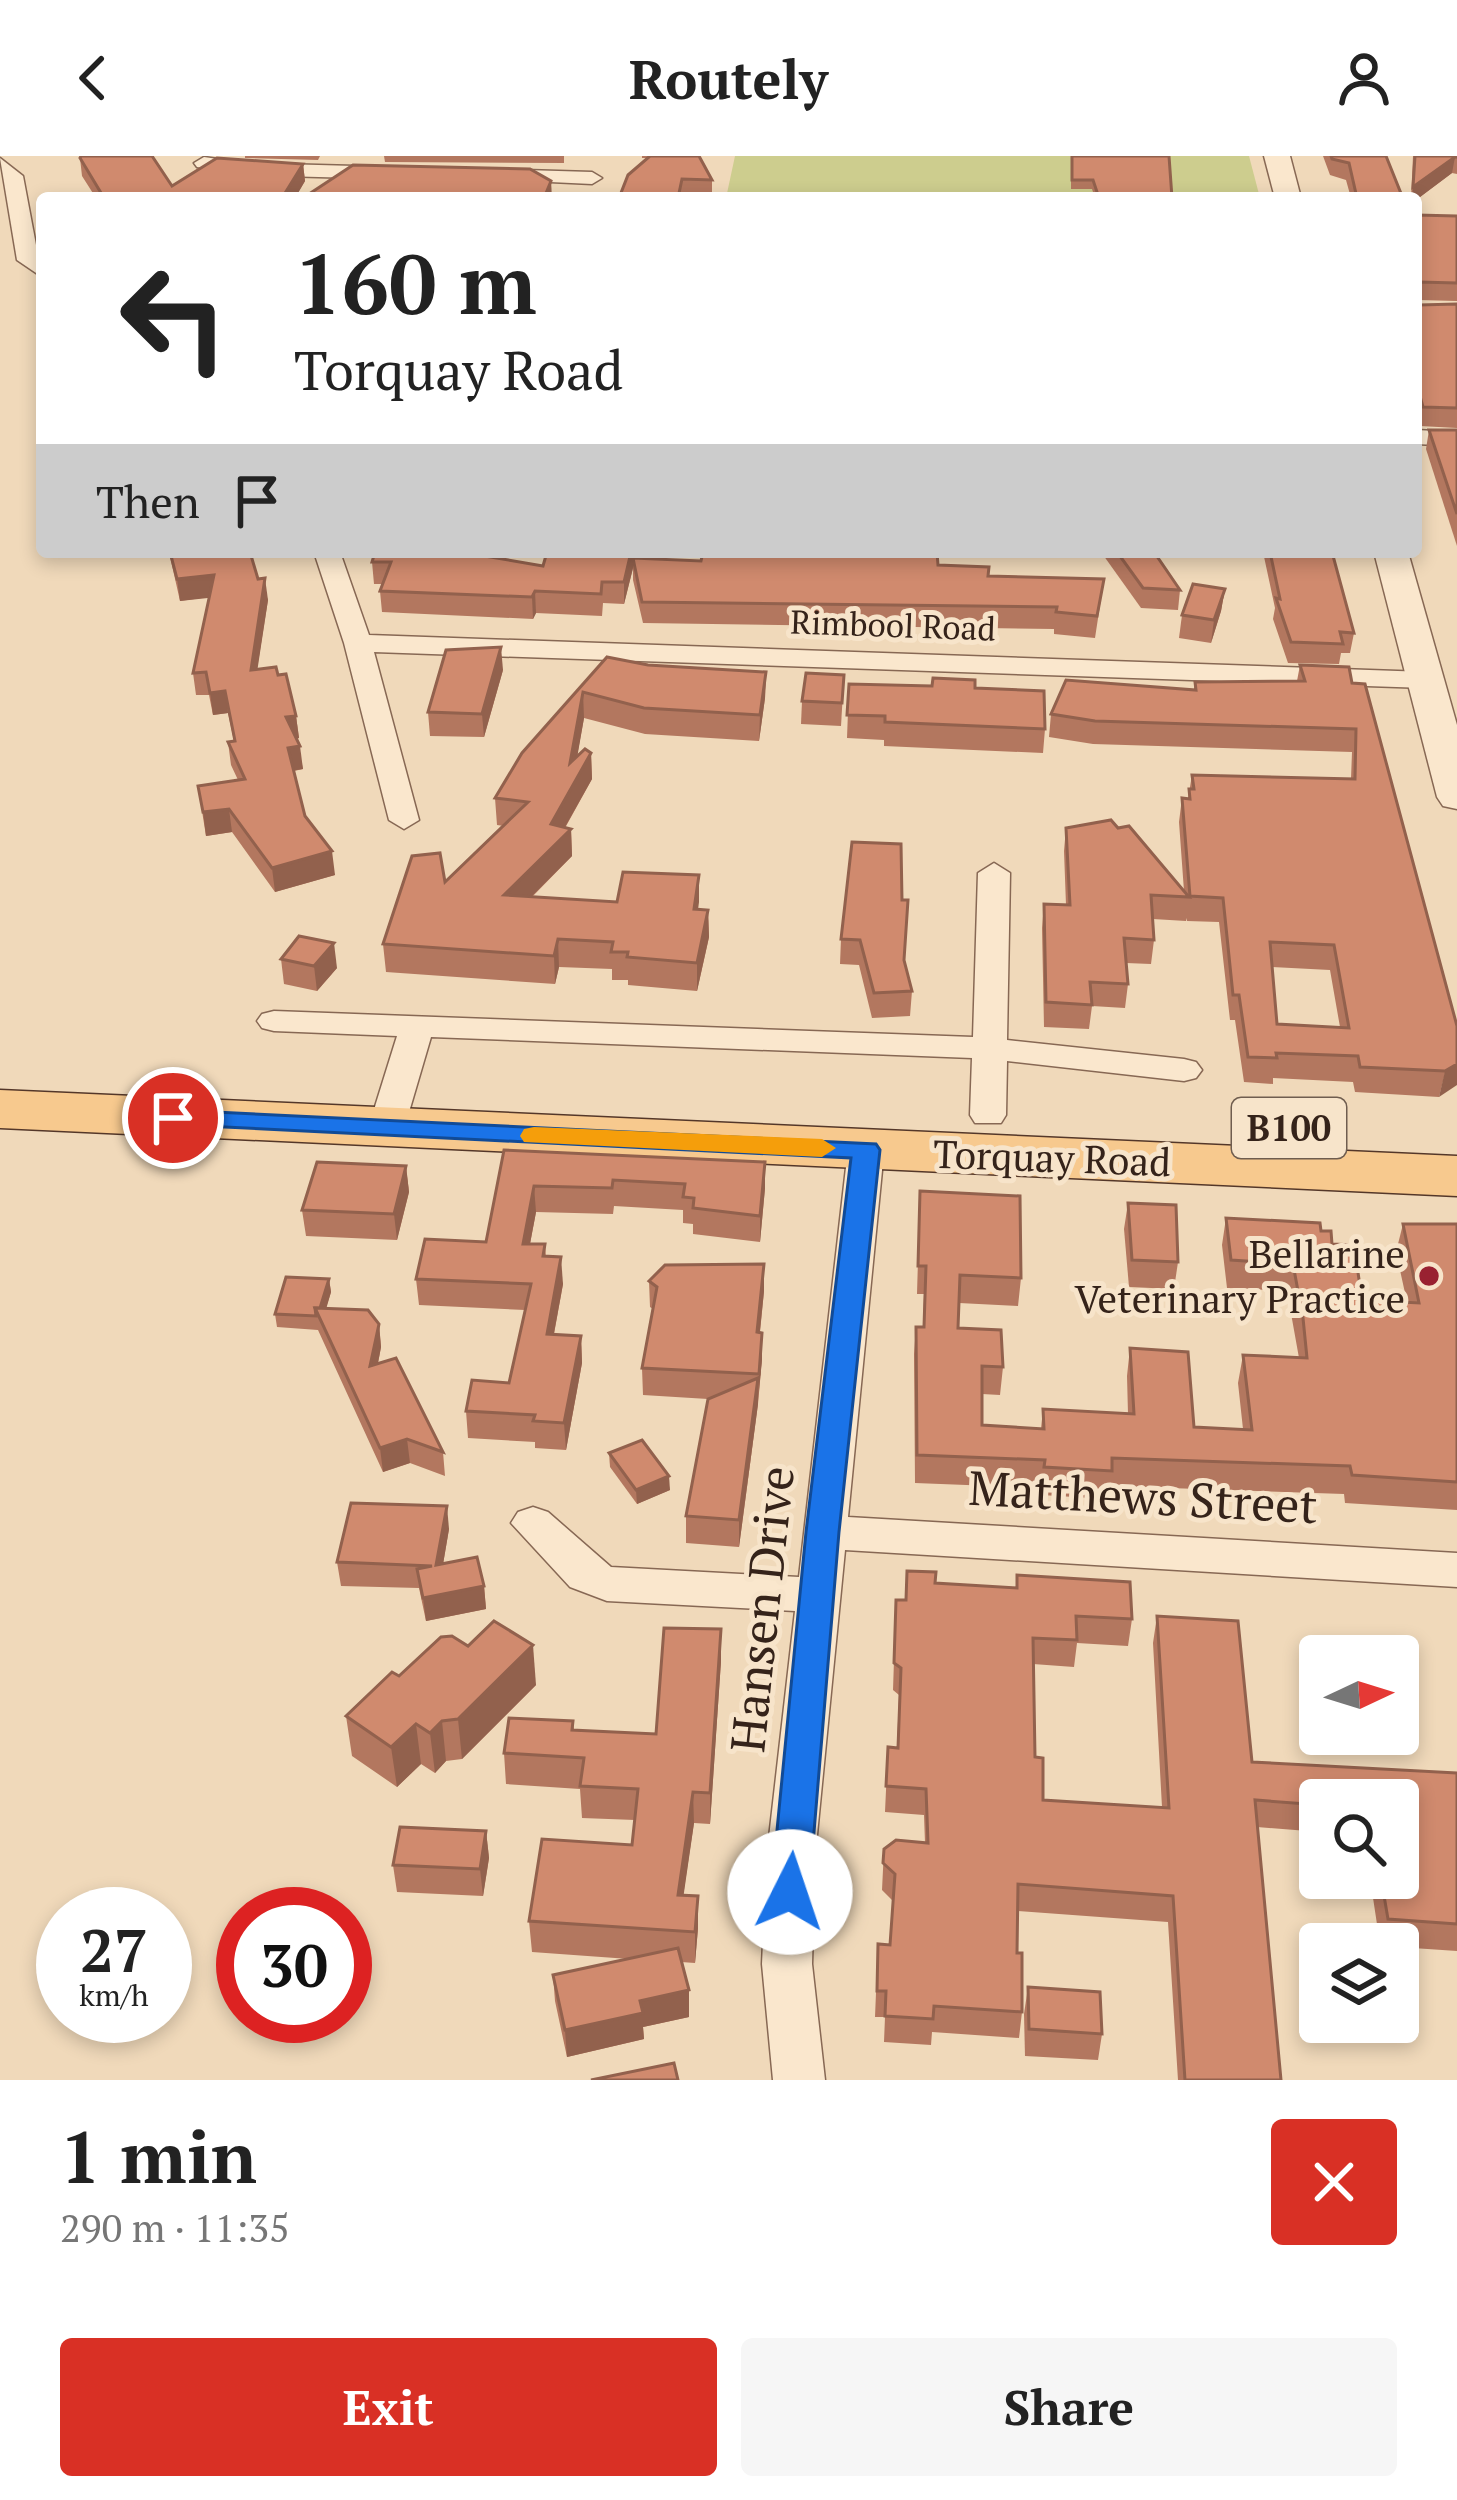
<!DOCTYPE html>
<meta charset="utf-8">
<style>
:root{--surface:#fff;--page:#f6f6f6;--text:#222;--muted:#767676;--accent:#d93025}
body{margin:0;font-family:"PT Serif",serif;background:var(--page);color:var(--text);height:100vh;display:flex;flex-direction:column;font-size:45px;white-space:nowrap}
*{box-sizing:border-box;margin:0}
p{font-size:39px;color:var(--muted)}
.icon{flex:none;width:66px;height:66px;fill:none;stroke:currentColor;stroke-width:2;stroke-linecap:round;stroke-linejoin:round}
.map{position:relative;height:1924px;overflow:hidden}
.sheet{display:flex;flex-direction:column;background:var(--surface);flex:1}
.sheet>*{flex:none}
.top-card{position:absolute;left:36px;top:36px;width:1386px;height:366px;border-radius:12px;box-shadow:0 6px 18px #0003;background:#fff;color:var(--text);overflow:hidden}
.needle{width:78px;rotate:86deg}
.tools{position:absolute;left:1299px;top:1479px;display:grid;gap:24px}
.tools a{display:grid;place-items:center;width:120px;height:120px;border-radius:12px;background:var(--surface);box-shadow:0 6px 18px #0003;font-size:60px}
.speed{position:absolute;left:36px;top:1731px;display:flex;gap:24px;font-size:60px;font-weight:700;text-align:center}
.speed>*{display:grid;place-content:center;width:156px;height:156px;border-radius:50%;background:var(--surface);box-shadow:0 6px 18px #0003;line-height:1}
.speed small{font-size:30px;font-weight:400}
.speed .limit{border:18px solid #d22;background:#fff;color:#111}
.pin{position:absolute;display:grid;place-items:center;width:102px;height:102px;color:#fff;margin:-51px;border:6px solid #fff;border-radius:50%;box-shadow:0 3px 12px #0007}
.me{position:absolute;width:132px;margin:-66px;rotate:4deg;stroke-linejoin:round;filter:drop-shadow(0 0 9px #0008)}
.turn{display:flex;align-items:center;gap:42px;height:252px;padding:0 60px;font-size:54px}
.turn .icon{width:156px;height:156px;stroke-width:2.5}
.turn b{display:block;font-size:84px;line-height:102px}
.then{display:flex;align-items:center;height:114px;padding:0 60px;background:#0003;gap:24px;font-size:45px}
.round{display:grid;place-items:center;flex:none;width:126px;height:126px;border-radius:12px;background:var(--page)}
.head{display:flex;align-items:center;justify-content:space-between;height:204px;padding:0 60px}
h1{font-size:72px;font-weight:700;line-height:90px}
.cta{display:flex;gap:24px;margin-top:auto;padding:24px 60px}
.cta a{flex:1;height:138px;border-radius:12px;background:var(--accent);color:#fff;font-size:48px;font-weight:700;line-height:138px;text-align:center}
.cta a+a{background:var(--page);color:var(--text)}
header{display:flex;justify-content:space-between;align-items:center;height:156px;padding:0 60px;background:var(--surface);font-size:54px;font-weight:700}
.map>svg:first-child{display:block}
</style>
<header><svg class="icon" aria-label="back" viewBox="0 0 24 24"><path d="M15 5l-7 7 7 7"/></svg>Routely<svg class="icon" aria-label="person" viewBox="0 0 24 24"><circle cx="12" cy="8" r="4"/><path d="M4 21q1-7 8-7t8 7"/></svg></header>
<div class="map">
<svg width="1457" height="1924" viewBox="0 0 1457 1924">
<rect width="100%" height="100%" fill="#f0d9ba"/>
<polygon fill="#cdcd8e" points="735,0 1249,0 1260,42 726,42"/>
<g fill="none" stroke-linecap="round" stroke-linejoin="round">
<g stroke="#876854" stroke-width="3">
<g id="minor">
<polygon points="204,1 245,7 392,11 402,17 392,23 245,19 197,11 194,7"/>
<polygon points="0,2 23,20 42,121 17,104"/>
<polygon points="495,13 592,16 602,22 592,28 488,23 488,15"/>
<polygon points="1416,274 1457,276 1457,290 1416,288"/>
<polygon points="314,396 340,396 369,479 1426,516 1440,524 1426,532 374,496 419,664 404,673 389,664 344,487"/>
<polygon points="994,707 1010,717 1007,884 1184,903 1196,906 1202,914 1196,922 1184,925 1007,905 1006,959 1001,967 975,967 970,959 972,902 431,881 404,973 399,981 373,981 368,973 397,880 274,875 262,872 257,865 262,858 274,855 973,881 978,717"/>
<polygon points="866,982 879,986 884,994 848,1361 1457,1397 1457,1431 845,1394 815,1699 812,1808 825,1924 773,1924 762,1808 767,1699 795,1455 607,1445 570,1431 511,1367 518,1356 533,1351 548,1356 611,1411 799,1421 848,994 853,986"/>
</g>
</g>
<g stroke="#876854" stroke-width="3">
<g id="tertiary">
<polygon points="1264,0 1290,0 1301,42 1275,42"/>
<polygon points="1374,396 1408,396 1457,569 1457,653 1443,650 1437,641"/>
</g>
</g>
<g stroke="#543729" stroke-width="3">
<polygon id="primary" points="0,934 1457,1000 1457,1040 0,972"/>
</g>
<use href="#minor" fill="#fae7cd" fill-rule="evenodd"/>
<use href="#tertiary" fill="#fae7cd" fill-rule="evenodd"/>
<use href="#primary" fill="#f7c98e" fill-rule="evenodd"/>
</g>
<g fill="#b3775f" fill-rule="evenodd">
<polygon points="245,0 320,0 318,4 245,2"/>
<polygon points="384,0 564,0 564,7 385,6"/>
<polygon points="642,0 699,0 712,24 712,41 682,40 648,2 642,2"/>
<polygon points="1071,0 1172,42 1095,42 1092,33 1071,33"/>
<polygon points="1323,0 1386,0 1401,42 1351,42 1346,24 1330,19"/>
<polygon points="1413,0 1457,0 1457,18 1452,17 1416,44 1416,42 1411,42"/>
<polygon points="80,2 172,30 303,8 305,25 295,42 96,42 82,20"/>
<polygon points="1416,59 1457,60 1457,145 1418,144 1419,149 1457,148 1457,272 1420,270 1416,256"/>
<polygon points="1429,274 1457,274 1457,390 1426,293"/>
<polygon points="169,396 250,396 258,423 268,444 257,513 278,519 296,560 299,582 296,583 303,613 294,615 305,660 335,719 275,736 232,676 206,680 198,630 238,624 231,609 228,586 234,585 228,557 213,559 209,539 196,539 193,517 209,441 180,445"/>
<polygon points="496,396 494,402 543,410 634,396 634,402 701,405 938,409 988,420 1104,423 1095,482 1054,478 1054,473 643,467 633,424 633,412 624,448 603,447 602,460 536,457 533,463 382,456 380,435 383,428 374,428 372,406"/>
<polygon points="1101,396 1154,396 1180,434 1178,454 1141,452"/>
<polygon points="1263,396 1332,396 1354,477 1350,497 1341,497 1339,508 1288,507 1273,463 1275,452"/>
<polygon points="1225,433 1221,455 1211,487 1179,482 1182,459"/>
<polygon points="607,501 648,509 766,516 765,542 759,585 645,578 584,562 577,600 591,597 592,623 565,672 571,673 572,700 532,741 617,746 699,719 698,754 708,754 709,781 697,835 628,829 628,824 612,824 612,813 559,811 555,828 386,816 383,788 504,670 497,669 495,642"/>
<path d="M1300,509l52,18 105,343 -18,71 -84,-5 -2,-10 -80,-4v6l-29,-2 -9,-62h-5l-11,-98 -32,-1 -1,-3v3l-33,-2 1,21 -3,24 -25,-1 2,21 -3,24 -33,-2 -3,23 -45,-2 -2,-99 2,-24 22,1 -2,-54 2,-23h52l66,63 -5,-69 3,-24 6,1 4,-24 159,4 1,-27 -259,-8 -44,-7 2,-23 143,-25 1,-7 102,-1zM1272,811l58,3 10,57 -63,-3z"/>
<polygon points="503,514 484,581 430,580 428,556"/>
<polygon points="844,519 841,570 801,568 802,545"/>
<polygon points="849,528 975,532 1045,573 1043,597 884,590 884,584 847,582"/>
<polygon points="852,686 904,806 912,835 910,860 872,862 859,809 840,808 841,783"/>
<polygon points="281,803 337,812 317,835 284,828"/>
<polygon points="504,994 765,1032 760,1086 693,1078 693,1068 683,1067 683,1054 614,1050 613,1058 536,1056 530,1088 545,1088 546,1101 563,1128 554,1178 581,1180 582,1207 566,1294 535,1292 535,1286 468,1282 466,1255 509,1227 525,1154 419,1149 416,1123 486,1086"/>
<polygon points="406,1010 409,1036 397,1084 306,1080 302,1054"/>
<polygon points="920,1035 1021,1122 1018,1150 959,1147 958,1172 1003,1211 1000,1239 982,1238 982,1269 1041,1273 1043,1253 1128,1258 1127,1220 1130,1192 1194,1271 1243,1273 1238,1227 1243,1199 1299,1202 1287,1135 1227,1132 1222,1089 1226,1062 1321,1075 1332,1088 1362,1144 1407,1146 1396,1096 1403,1068 1457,1068 1457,1354 1345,1347 1344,1338 1110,1330 1108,1343 1041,1339 1041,1332 915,1327 914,1198 916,1171 923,1171 924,1138 917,1138"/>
<polygon points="1128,1047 1178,1106 1174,1133 1129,1131 1124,1073"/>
<polygon points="329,1123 331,1136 326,1152 379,1168 381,1191 378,1207 443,1296 445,1320 410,1307 383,1316 318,1174 277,1171 275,1158"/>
<polygon points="649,1125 764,1135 760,1176 762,1203 758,1248 739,1391 686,1387 686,1360 708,1243 643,1239 642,1212 653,1153 650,1151"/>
<polygon points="609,1297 670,1334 637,1348 610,1311"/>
<polygon points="449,1373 443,1408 484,1430 486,1453 426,1465 419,1432 341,1430 337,1406"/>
<polygon points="907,1415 935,1427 1016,1432 1017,1419 1132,1463 1128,1490 1077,1487 1074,1511 1033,1508 1035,1601 1043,1644 1162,1651 1153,1487 1157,1460 1252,1606 1457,1617 1457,1795 1398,1791 1398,1788 1380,1788 1370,1722 1398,1722 1398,1644 1320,1644 1320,1676 1257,1671 1281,1924 1178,1924 1168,1766 1018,1755 1017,1797 1022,1856 1019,1882 932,1876 931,1889 884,1886 885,1861 875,1861 878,1788 890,1788 893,1745 882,1734 884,1693 925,1687 924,1659 885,1656 888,1591 897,1592 899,1539 893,1534 896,1444 905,1444"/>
<polygon points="721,1505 710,1668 694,1667 683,1740 698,1772 695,1807 681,1806 689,1861 643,1871 644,1883 567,1901 555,1845 553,1819 629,1803 532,1796 529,1765 632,1689 635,1664 582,1662 580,1633 506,1628 504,1597 573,1565 574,1574 656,1578"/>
<polygon points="399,1520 536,1529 462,1603 446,1605 435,1617 421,1608 397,1631 352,1600 346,1560"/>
<polygon points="486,1675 489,1702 483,1740 397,1736 393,1709"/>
<polygon points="1028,1831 1102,1878 1098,1904 1025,1900 1024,1858"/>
</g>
<g fill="#92614d">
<polygon points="1455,1 1452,17 1416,44 1416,42 1412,42 1413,31"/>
<polygon points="303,8 305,25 295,42 282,42"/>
<polygon points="551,25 552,42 544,42"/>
<polygon points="631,396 634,396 634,408 633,402 633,412 624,448 624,426"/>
<polygon points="214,419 217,441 180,445 177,423"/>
<polygon points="265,422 268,444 254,536 251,514"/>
<polygon points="1225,433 1221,455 1211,487 1214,464"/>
<polygon points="535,435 536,457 533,463 532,441"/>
<polygon points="501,491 503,514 484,581 482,558"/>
<polygon points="766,516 765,542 759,585 760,559"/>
<polygon points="225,535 228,557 213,559 210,537"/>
<polygon points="583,536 584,562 572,631 591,597 592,623 556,687 571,673 572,700 506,766 504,739 551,668 570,607"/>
<polygon points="296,560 299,582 289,584 286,561"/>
<polygon points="300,590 303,613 291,615 288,592"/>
<polygon points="229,653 232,676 206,680 203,656"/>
<polygon points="332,695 335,719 275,736 272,712"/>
<polygon points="699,719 699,746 694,781 694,753"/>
<polygon points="708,754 709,781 697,835 697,807"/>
<polygon points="558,783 559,811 555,828 554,800"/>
<polygon points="334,787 337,812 317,835 314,810"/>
<polygon points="1457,908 1457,929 1439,941 1445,915"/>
<polygon points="765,1006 765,1032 760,1086 760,1060"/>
<polygon points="406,1010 409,1036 397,1084 394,1058"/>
<polygon points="534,1030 536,1056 525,1114 523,1088"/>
<polygon points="561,1101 563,1128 549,1204 547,1178"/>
<polygon points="764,1108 764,1135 757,1203 757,1176"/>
<polygon points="329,1123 331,1136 322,1167 318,1160"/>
<polygon points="379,1168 381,1191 373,1233 370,1210"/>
<polygon points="762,1177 762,1203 758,1245 759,1218"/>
<polygon points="581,1180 582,1207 566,1294 564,1267"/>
<polygon points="758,1222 758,1248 739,1391 739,1364"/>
<polygon points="407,1283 410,1307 383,1316 380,1292"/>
<polygon points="669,1320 670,1334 637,1348 636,1334"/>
<polygon points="447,1350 449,1373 439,1432 436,1409"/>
<polygon points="484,1430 486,1453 426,1465 423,1442"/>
<polygon points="721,1473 721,1505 710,1668 710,1637"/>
<polygon points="533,1489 536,1529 462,1603 458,1563"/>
<polygon points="442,1565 446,1605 435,1617 430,1577"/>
<polygon points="416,1568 421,1608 397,1631 391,1591"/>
<polygon points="693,1636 694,1667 679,1771 678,1739"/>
<polygon points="486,1675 489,1702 483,1740 480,1713"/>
<polygon points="698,1740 698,1772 695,1807 695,1776"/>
<polygon points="689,1834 689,1861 643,1871 644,1883 567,1901 565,1874 640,1845"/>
</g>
<g fill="#d08a6e" stroke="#92614d" stroke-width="3" fill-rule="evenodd">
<polygon points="81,0 152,0 172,30 217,2 303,8 282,42 97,42 101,37 80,2"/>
<polygon points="650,0 699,0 712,24 682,23 678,42 619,42 628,19"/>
<polygon points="1072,0 1169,0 1172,42 1099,42 1093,24 1072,24"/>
<polygon points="1331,0 1386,0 1402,40 1399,42 1357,42 1349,7 1332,3"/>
<polygon points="1415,0 1457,0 1457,1 1455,1 1413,31"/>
<polygon points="353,9 530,13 551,25 544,42 303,42"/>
<polygon points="1416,59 1457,60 1457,127 1419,126 1416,129"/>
<polygon points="1416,136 1419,149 1457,148 1457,252 1423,251 1416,226"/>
<polygon points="1429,274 1457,274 1457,358"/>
<polygon points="170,396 250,396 258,423 265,422 251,514 276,511 278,519 286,518 296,560 286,561 300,590 288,592 305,660 332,695 272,712 229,653 203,656 198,630 245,623 228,586 235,585 225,535 210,537 206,516 193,517 214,419 177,423"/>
<polygon points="375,396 487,396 485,400 543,410 547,396 631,396 624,426 602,426 601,438 535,435 532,441 380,435 391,406 372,406"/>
<polygon points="703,396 937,396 938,409 989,411 988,420 1104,423 1097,460 1056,456 1057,451 642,446 633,402 701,405"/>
<polygon points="1117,396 1154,396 1180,434 1143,432"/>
<polygon points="1270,396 1332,396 1354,477 1340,476 1343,488 1291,486 1276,442 1280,443"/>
<polygon points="1193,428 1225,433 1214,464 1182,459"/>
<polygon points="501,491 482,558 428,556 446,494"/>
<polygon points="607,501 648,509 766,516 760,559 644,552 583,536 570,607 585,593 591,597 551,668 571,673 504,739 617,746 623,716 699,719 694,753 708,754 697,807 627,801 628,796 611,796 613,786 558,783 554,800 383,788 412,700 440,697 445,726 528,646 495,642 522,597"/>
<path d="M1300,509l49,2 3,16 13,1 92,342v38l-12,7 -85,-4 -2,-11 -82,-3 1,5 -29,-1 -9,-62h-6l-10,-97 -33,-2 -8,-98 8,1 -1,-10h5l-2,-14 163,4 1,-50 -261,-8 -44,-7 15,-34 130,10 -1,-8 110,-1zM1270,786l64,3 15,83 -72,-4z"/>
<polygon points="806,517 844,519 842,547 802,545"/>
<polygon points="933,522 975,524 975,532 1044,535 1045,573 885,566 885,560 847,559 849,528 932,530"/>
<polygon points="1111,664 1118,672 1129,670 1189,741 1151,739 1154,784 1124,782 1128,828 1090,826 1092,849 1046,846 1044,748 1070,749 1066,672"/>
<polygon points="852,686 901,688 902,744 908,744 904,804 912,835 874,837 860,784 841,783"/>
<polygon points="299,780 334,787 314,810 281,803"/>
<polygon points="504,994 765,1006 760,1060 693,1052 694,1042 683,1041 685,1028 613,1024 612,1032 534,1030 523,1088 545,1088 543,1100 561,1101 547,1178 581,1180 564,1267 533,1265 535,1259 466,1255 472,1224 509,1227 531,1128 416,1123 425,1083 486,1086"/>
<polygon points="317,1006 406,1010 394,1058 302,1054"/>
<polygon points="920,1035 1020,1040 1021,1122 960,1119 958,1172 1001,1174 1003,1211 982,1210 982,1269 1044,1273 1043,1253 1134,1258 1130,1192 1188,1196 1194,1271 1252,1274 1243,1199 1307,1202 1303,1162 1293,1108 1231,1104 1226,1062 1320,1067 1321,1075 1331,1075 1332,1088 1354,1089 1362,1144 1419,1147 1403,1068 1457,1068 1457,1326 1352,1319 1350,1310 1112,1302 1112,1315 1044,1311 1045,1304 917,1299 916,1171 924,1171 926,1110 918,1110"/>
<polygon points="1128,1047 1176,1049 1178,1106 1132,1104"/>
<polygon points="764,1108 757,1176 762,1177 759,1218 642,1212 657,1131 649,1125 665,1109"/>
<polygon points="286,1121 329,1123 320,1152 315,1152 316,1160 275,1158"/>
<polygon points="315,1152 368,1154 379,1168 370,1210 396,1202 443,1296 407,1283 380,1292"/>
<polygon points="758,1222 739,1364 686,1360 708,1243"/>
<polygon points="642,1284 669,1320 636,1334 609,1297"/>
<polygon points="351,1347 447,1350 436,1409 477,1401 484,1430 423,1442 417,1413 432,1410 337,1406"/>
<polygon points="907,1415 936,1416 935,1427 1017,1432 1017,1419 1130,1426 1132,1463 1076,1460 1077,1484 1033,1482 1035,1601 1043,1602 1043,1644 1169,1652 1157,1460 1238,1465 1252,1606 1457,1617 1457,1768 1388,1763 1381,1722 1398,1722 1398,1644 1320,1644 1320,1649 1255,1644 1281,1924 1185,1924 1173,1740 1018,1728 1017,1797 1022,1797 1022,1856 934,1850 933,1863 885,1860 886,1835 877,1835 878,1788 890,1789 895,1718 883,1707 884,1693 896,1684 928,1687 926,1633 886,1630 888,1591 898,1592 901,1512 894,1507 896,1444 906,1444"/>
<polygon points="494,1465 533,1489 458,1563 442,1565 430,1577 416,1568 391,1591 346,1560 392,1516 399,1520 441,1481 452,1480 468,1490"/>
<polygon points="664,1472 721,1473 710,1637 693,1636 678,1739 698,1740 695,1776 529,1765 542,1683 632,1689 638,1633 580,1630 584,1602 504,1597 509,1562 573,1565 572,1574 656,1578"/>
<polygon points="400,1671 486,1675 480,1713 393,1709"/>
<polygon points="678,1792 689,1834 640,1845 643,1857 565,1874 553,1819"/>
<polygon points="1028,1831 1100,1836 1102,1878 1029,1873"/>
<polygon points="674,1907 678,1924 591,1924"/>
</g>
<polygon fill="#1a73e8" stroke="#114b97" stroke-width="3" points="173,954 876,988 880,994 839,1376 809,1736 803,1747 790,1752 777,1747 771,1736 806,1376 851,1002 163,968 159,962"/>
<polygon fill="#f59e0b" points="534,971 822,983 836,992 822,1001 524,986 520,980 524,973"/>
<circle fill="#992131" stroke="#f7e4ca" stroke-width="4.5" cx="1429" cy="1120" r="12"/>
<g text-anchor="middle" stroke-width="10" stroke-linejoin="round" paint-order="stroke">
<g font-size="33" fill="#35231a" stroke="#f7e4ca">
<text transform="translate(893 469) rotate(2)" y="12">Rimbool Road</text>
</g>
<rect fill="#f7e4ca" stroke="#6f5d4f" stroke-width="3" x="1232" y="942" width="114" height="60" rx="9"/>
<g font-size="36" font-weight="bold" fill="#35231a">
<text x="1289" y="985">B100</text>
</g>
<g font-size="39" fill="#35231a" stroke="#f7e4ca">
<text transform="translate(1052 1002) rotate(2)" y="14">Torquay Road</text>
</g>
<g font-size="39" fill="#35231a" stroke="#f7e4ca" text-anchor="end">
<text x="1405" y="1112">Bellarine<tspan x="1405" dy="45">Veterinary Practice</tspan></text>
</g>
<g font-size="48" fill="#35231a" stroke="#f7e4ca">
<text transform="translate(1143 1341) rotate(3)" y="17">Matthews Street</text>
<text transform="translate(762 1453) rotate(-84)" y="17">Hansen Drive</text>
</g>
</g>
</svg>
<div class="tools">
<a><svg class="needle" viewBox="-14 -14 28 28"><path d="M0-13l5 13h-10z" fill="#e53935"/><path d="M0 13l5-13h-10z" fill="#767676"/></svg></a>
<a><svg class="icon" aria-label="search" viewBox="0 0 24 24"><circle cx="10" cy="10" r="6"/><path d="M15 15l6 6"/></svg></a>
<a><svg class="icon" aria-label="layers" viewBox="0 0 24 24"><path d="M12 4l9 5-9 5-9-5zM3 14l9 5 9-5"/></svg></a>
</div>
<div class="speed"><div>27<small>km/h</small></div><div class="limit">30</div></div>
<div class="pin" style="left:173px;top:962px;background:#d93025"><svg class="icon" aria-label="arrive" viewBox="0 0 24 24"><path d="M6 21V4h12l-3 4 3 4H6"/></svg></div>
<svg class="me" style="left:790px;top:1736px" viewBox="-20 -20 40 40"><circle r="19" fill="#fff"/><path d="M0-13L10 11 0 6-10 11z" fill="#1a73e8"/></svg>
<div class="top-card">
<div class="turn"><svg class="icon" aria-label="left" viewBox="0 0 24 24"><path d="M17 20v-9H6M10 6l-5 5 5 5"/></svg><div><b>160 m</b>Torquay Road</div></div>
<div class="then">Then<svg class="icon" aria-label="arrive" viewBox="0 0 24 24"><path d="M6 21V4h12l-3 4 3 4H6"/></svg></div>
</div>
</div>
<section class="sheet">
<div class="head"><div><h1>1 min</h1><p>290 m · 11:35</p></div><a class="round" style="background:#d93025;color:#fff"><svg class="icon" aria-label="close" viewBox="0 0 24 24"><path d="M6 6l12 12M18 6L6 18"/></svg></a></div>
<div class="cta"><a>Exit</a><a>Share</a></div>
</section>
